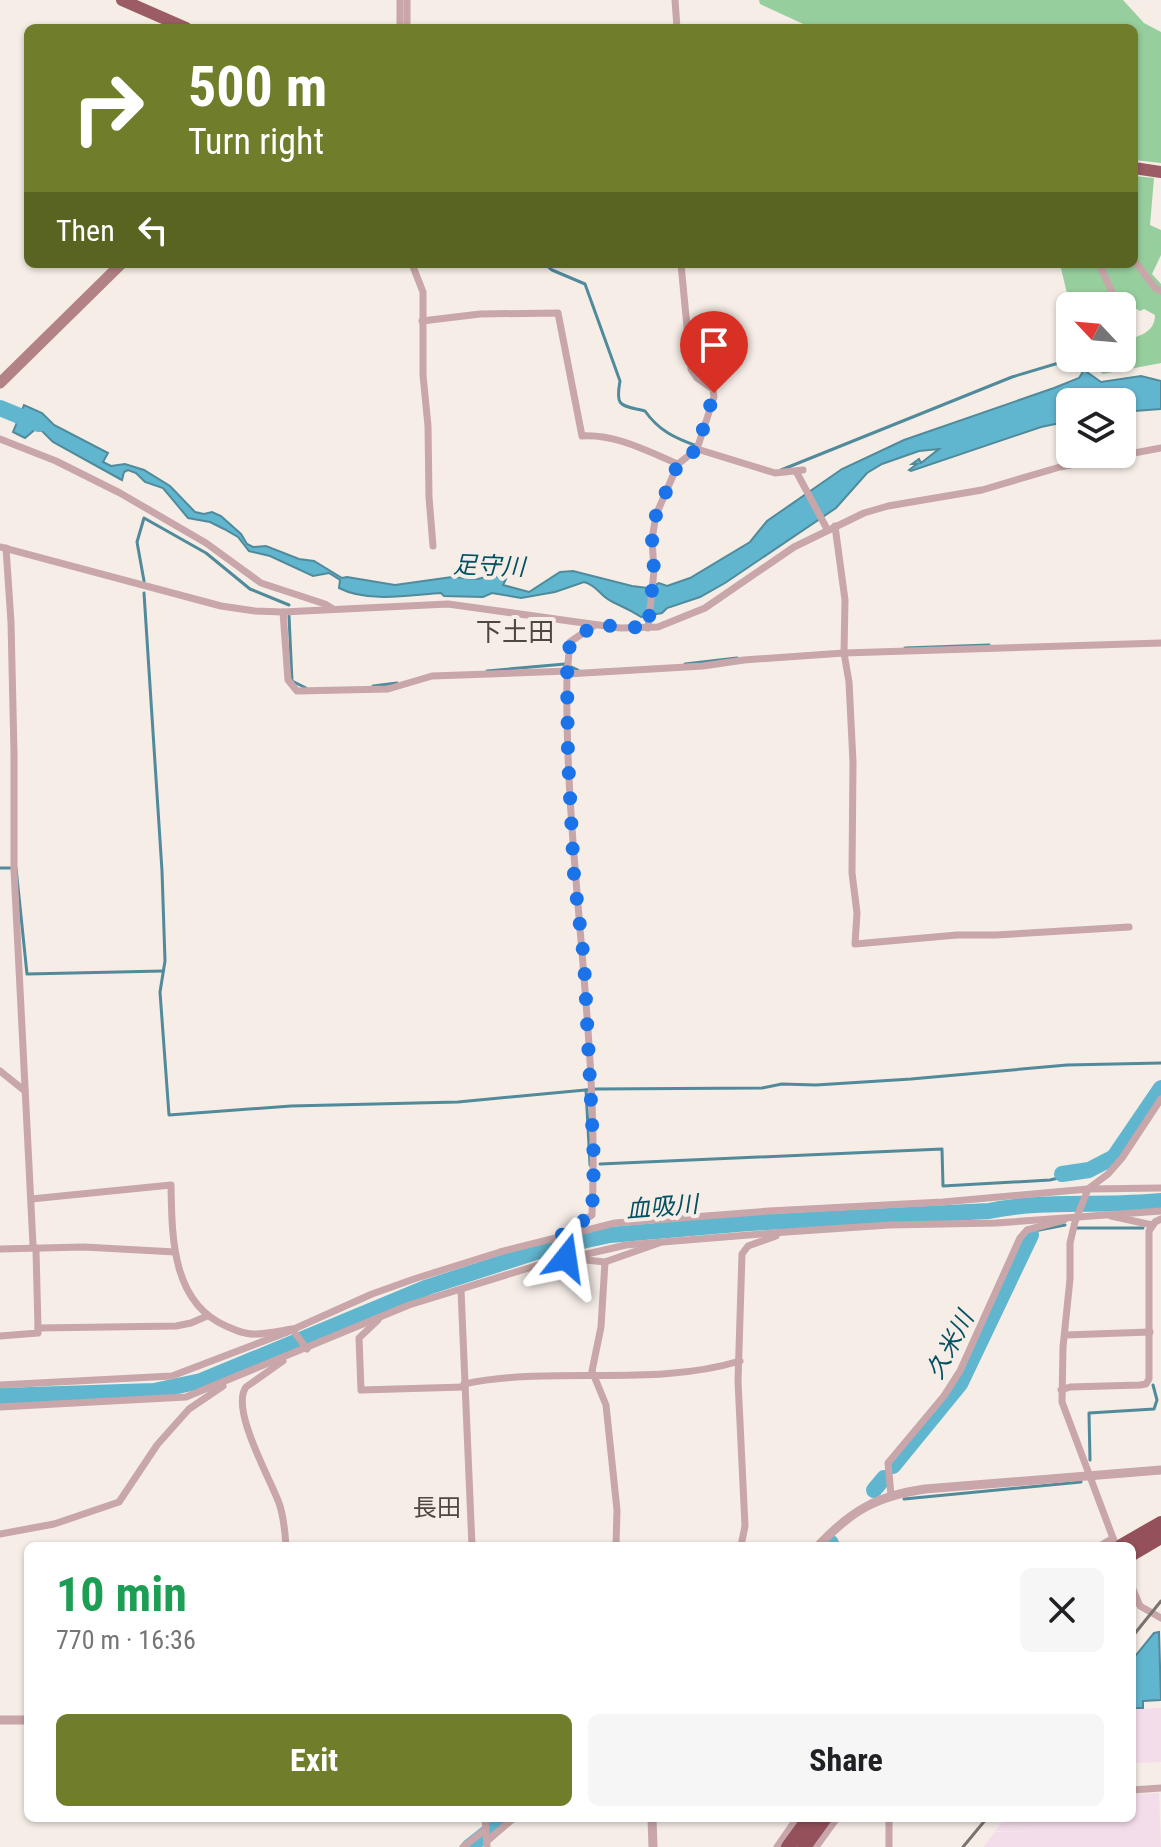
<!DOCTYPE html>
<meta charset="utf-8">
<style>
:root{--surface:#fff;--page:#f6f6f6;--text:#202124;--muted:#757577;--accent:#707d2a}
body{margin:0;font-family:"Roboto Condensed","Noto Sans JP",sans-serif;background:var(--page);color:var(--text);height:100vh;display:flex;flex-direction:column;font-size:30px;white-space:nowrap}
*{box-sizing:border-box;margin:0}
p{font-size:26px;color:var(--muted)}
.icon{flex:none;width:44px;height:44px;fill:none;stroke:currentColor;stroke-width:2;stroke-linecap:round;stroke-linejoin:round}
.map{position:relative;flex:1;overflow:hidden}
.side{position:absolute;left:24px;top:1542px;width:1112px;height:280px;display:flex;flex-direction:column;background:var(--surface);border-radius:12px;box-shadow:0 2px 6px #0004}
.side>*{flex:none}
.hud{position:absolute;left:24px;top:24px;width:1114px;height:244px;border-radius:12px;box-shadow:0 2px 6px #0004;background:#707d2a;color:#fff;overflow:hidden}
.needle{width:52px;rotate:296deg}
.tools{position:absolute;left:1056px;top:292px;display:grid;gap:16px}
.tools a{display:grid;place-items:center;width:80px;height:80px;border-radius:12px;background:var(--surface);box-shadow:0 2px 6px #0004;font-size:40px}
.pin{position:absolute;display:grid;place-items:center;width:68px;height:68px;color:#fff;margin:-82px -34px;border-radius:50% 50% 50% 0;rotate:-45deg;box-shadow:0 0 8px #0007}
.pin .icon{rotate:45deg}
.me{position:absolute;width:88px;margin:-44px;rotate:15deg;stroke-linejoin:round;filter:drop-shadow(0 0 6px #0008)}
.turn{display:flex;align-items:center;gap:28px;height:168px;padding:0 32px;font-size:36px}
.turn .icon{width:104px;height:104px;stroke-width:2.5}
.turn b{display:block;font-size:56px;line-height:68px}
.then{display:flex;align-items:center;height:76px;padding:0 32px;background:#0003;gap:16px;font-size:30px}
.round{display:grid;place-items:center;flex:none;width:84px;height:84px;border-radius:12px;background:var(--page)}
.summary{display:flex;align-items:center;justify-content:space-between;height:136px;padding:0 32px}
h1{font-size:48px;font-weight:700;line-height:60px;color:#1e9e55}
.primary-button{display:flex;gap:16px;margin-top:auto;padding:16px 32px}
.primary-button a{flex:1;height:92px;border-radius:12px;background:var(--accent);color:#fff;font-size:32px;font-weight:700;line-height:92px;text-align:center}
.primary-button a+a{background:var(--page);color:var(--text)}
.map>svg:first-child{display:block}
</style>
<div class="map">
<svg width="1161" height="1847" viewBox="0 0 1161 1847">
<rect width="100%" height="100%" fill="#f5ede6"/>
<g fill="#f4ddeb">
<polygon points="1161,1708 1161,1762 1132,1763 1132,1709"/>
<polygon points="1159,1793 1161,1847 983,1847 995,1832 1029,1831 995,1831 1005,1818 1132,1818 1132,1794"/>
</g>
<g fill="#97ce9d">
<polygon points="759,0 1123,0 1144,23 1161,32 1161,163 1134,160 1134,28 812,28 760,4"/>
<path d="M1134,176l20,2 -4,47 11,5v25l-9,19 9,10v79l-58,11 -22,-16h41v-16c15,-6 33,-8 33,-27l-11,-6 -4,2 -18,-10 -9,5h-43l-10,-42h74z"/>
</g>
<g fill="#61b6cf" stroke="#508a9b" stroke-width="2">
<path d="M1084,370l17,12 40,-6 20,5v28l-39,3v-10h-52v19l-29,6 -130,44 -2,-1 8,-6h-5l7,-5 2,4 18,-14 -20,2 -37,13 -15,9 -31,35 -111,75 -25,14 -33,11 -5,5 -21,4c-10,-7 -19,-10 -30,-16 -12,-6 -14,-16 -27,-19l-29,10 -34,6 -29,-5 -9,4 -39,-1 -3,-3c-31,2 -73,10 -102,-5l1,-8 -11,-7 -16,3 -43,-20 -21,-5 -11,-14 -14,-8 -14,-7 -22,-4 -25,-30 -18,-6 -9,-9 -8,-3 -4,2 -2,8 -2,-1 -67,-37 -15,-15 -13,11 -12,-6 11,-27 18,8 12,12 54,28 -5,9 8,4 14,-2 19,6 26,16 25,26 9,2 8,-2 9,4 20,18 6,10 6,3 13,-1 33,13 15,2 28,17 5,-1 48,8 57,-8 26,2 15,-4 13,4 -3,6 26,7 31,-20 13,-1 59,15 16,2 11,-5 8,3 23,-8 60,-36 17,-21 75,-52 62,-29 150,-52 25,-10z"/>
<polygon points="1159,1632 1161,1700 1143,1701 1143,1708 1132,1708 1132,1660 1154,1633"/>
</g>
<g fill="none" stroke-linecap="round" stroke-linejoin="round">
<g stroke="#508a9b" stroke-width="3">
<path d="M545,264l7,6 33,14 35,97c-5,27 1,24 25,30 14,20 30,27 52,35"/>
<polyline points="781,470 1012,377 1072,359"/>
<polyline points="144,581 137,542 144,518 206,553 250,589 289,605"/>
<polyline points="144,593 162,871 165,961 160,992 169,1115 291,1106 458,1102 596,1089 762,1088 782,1084 816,1085 911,1079 1067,1065 1161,1063"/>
<polyline points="289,616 292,681 306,688"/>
<polyline points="905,648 989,645"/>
<polyline points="685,664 737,658"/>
<polyline points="487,671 565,664 578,670"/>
<polyline points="373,686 397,683"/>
<polyline points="0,868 11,868"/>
<polyline points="16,868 27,974 163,971"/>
<polyline points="586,1090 590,1165"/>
<polyline points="600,1164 942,1149 943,1186 1050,1180 1074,1174"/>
<polyline points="1077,1228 1143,1228"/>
<polyline points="1029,1237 1034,1231 1065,1225"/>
<polyline points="1090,1460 1089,1413 1154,1409 1157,1400 1153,1385"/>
<polyline points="904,1499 1081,1482"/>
</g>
<g stroke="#61b6cf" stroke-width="16">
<polyline points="0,408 39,424"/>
<polyline points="1062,1174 1089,1170 1114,1157 1161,1088"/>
<path d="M0,1396l154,-5 47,-10 227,-94 117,-38 65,-14 139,-12 240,-12c56,-12 115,-4 172,-10"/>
<polyline points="893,1466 960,1384 1031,1235"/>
<polyline points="874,1490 884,1478"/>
<polyline points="829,1546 831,1543"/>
<polyline points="469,1847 506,1818"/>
</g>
<g stroke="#c8a6a9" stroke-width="7">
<polyline points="400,0 400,28"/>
<polyline points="407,0 407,28"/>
<polyline points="675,0 677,28"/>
<polyline points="1134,260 1155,288 1161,291"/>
<polyline points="412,264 423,292 423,375 428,426 429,497 433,546"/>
<polyline points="1099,264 1117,303"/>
<path d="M422,321l58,-7 78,-1 24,123c34,-2 65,15 96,28"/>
<polyline points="0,439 56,461 120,493 206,543 261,583 325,604 333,609"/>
<polyline points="697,449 775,473 803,470"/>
<polyline points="797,473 827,529"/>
<polyline points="835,526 845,600 844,653 849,682 853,762 852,873 857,913 855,944 957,935 996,935 1129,927"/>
<polyline points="0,547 221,606 255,611 283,612 448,604 620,628 658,627 705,608 794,547 864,513 888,506 982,490 1060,467 1161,448"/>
<polyline points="6,548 11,622 14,753 14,870 33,1245 36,1250 38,1328"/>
<polyline points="283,612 288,680 297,691 388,689 432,676 568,671"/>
<polyline points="648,628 654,571 652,539 656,515 678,464 697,449 714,397 713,389 697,378 691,369 681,264"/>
<polyline points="567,674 703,666 744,660 844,653 1161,643"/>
<polyline points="0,1071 25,1091"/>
<path d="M31,1199l140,-14c1,50 0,117 55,141 9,4 19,9 29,8 12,0 25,-3 37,-5l15,20"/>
<polyline points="1111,1216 1152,1225"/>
<polyline points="0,1249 84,1247 175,1252"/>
<polyline points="574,1257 626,1245 786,1232 889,1225 996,1223 1161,1211"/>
<path d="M566,1258l-6,-22 32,-21c8,-180 -28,-360 -25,-541l3,-32 25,-17"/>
<polyline points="605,1262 601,1327 592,1371 606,1405 617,1510 616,1546"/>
<polyline points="461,1290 472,1546"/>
<polyline points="378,1320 359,1338 361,1390 464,1387"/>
<polyline points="1065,1335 1150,1332"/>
<polyline points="0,1336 38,1333 38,1328 176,1326 191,1323 207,1316"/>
<path d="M283,1361l-37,26c-16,22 24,91 33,116 5,14 6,28 7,43"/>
<path d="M464,1384c91,-19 186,4 276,-23"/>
<polyline points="0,1385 172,1376 285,1333 372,1294 414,1279 500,1252 615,1223 769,1211 943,1202 1088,1189 1161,1188"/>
<polyline points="1061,1390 1070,1387 1140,1385 1146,1384 1149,1379 1149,1231 1155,1222 1161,1219"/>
<polyline points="0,1407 186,1397 409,1305 548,1262 566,1258 605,1262 659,1243"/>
<polyline points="891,1495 888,1463 944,1396 960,1371 1020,1238 1027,1230 1064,1220"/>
<polyline points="0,1534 54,1524 119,1502 157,1445 189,1409 223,1386"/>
<polyline points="741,1546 745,1526 738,1381 742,1254 748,1246 776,1236"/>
<polyline points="1100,1546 1113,1538"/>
<polyline points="1116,1546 1062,1402 1063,1347 1070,1279 1070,1243 1075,1222 1088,1189 1108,1174 1122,1158 1161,1099"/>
<polyline points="1132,1587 1140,1606 1161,1618"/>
<polyline points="1132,1790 1161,1788"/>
<polyline points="485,1818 487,1847"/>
<polyline points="889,1818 889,1847"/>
<polyline points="487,1841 514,1818"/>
<polyline points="463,1847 485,1830"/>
<polyline points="777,1847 797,1818"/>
<polyline points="816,1847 837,1818"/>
</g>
<g stroke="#c8a6a9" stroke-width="9">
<path d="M818,1546c34,-36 59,-50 107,-57l236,-19"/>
<polyline points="0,1720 28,1720"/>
<polyline points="652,1818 653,1847"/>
</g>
<polyline stroke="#b38287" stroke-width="11" points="0,383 121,264"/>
<g stroke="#9c5c65" stroke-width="12">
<polyline points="122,0 186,28"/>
<polyline points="1134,168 1161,172"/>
</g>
<g stroke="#94515b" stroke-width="14">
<polyline points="1121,1546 1161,1523"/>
<polyline points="1132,1554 1161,1537"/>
<polyline points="788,1847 809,1818"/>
<polyline points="804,1847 825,1818"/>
</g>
<g stroke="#79746f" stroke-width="3">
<polyline points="1132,1637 1161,1601"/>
<polyline points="963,1847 987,1818"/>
</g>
</g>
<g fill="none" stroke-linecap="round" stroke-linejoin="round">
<polyline stroke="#1a73e8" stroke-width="14" stroke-dasharray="0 25.2" points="566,1258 560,1236 592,1215 594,1162 584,960 574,875 568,757 567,674 570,642 595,625 648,628 654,571 652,539 656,515 678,464 697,449 714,393"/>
</g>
<g text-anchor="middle" stroke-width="8" stroke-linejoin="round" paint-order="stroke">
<g font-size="24" font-style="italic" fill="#045163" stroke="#f5ede6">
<text transform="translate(489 566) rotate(2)" y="8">足守川</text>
<text transform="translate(662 1207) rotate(-5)" y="8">血吸川</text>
<text transform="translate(950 1345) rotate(-62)" y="8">久米川</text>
</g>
<g font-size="24" fill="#4e4842" stroke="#f5ede6">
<text x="437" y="1516">長田</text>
</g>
<g font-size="26" fill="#4e4842" stroke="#f5ede6">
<text x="515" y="641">下土田</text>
</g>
</g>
</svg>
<div class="tools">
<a><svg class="needle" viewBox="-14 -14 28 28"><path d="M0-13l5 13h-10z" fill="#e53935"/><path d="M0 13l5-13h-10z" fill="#757577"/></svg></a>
<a><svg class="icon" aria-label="layers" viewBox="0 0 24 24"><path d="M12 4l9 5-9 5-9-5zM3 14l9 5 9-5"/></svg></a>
</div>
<div class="pin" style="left:714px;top:393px;background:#d93025"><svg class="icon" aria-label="arrive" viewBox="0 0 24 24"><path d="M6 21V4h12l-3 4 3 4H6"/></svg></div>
<svg class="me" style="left:566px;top:1258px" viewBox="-20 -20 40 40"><path d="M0-17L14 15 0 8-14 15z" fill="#1a73e8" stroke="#fff" stroke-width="4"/></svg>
<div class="hud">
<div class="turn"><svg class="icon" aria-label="right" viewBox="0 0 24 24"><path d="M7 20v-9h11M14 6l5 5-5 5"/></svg><div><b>500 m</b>Turn right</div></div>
<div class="then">Then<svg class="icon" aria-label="left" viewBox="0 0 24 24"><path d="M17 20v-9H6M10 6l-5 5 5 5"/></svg></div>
</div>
<section class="side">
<div class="summary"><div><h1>10 min</h1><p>770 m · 16:36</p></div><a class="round"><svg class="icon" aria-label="close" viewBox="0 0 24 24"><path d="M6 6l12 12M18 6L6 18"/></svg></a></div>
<div class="primary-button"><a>Exit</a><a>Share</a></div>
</section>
</div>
